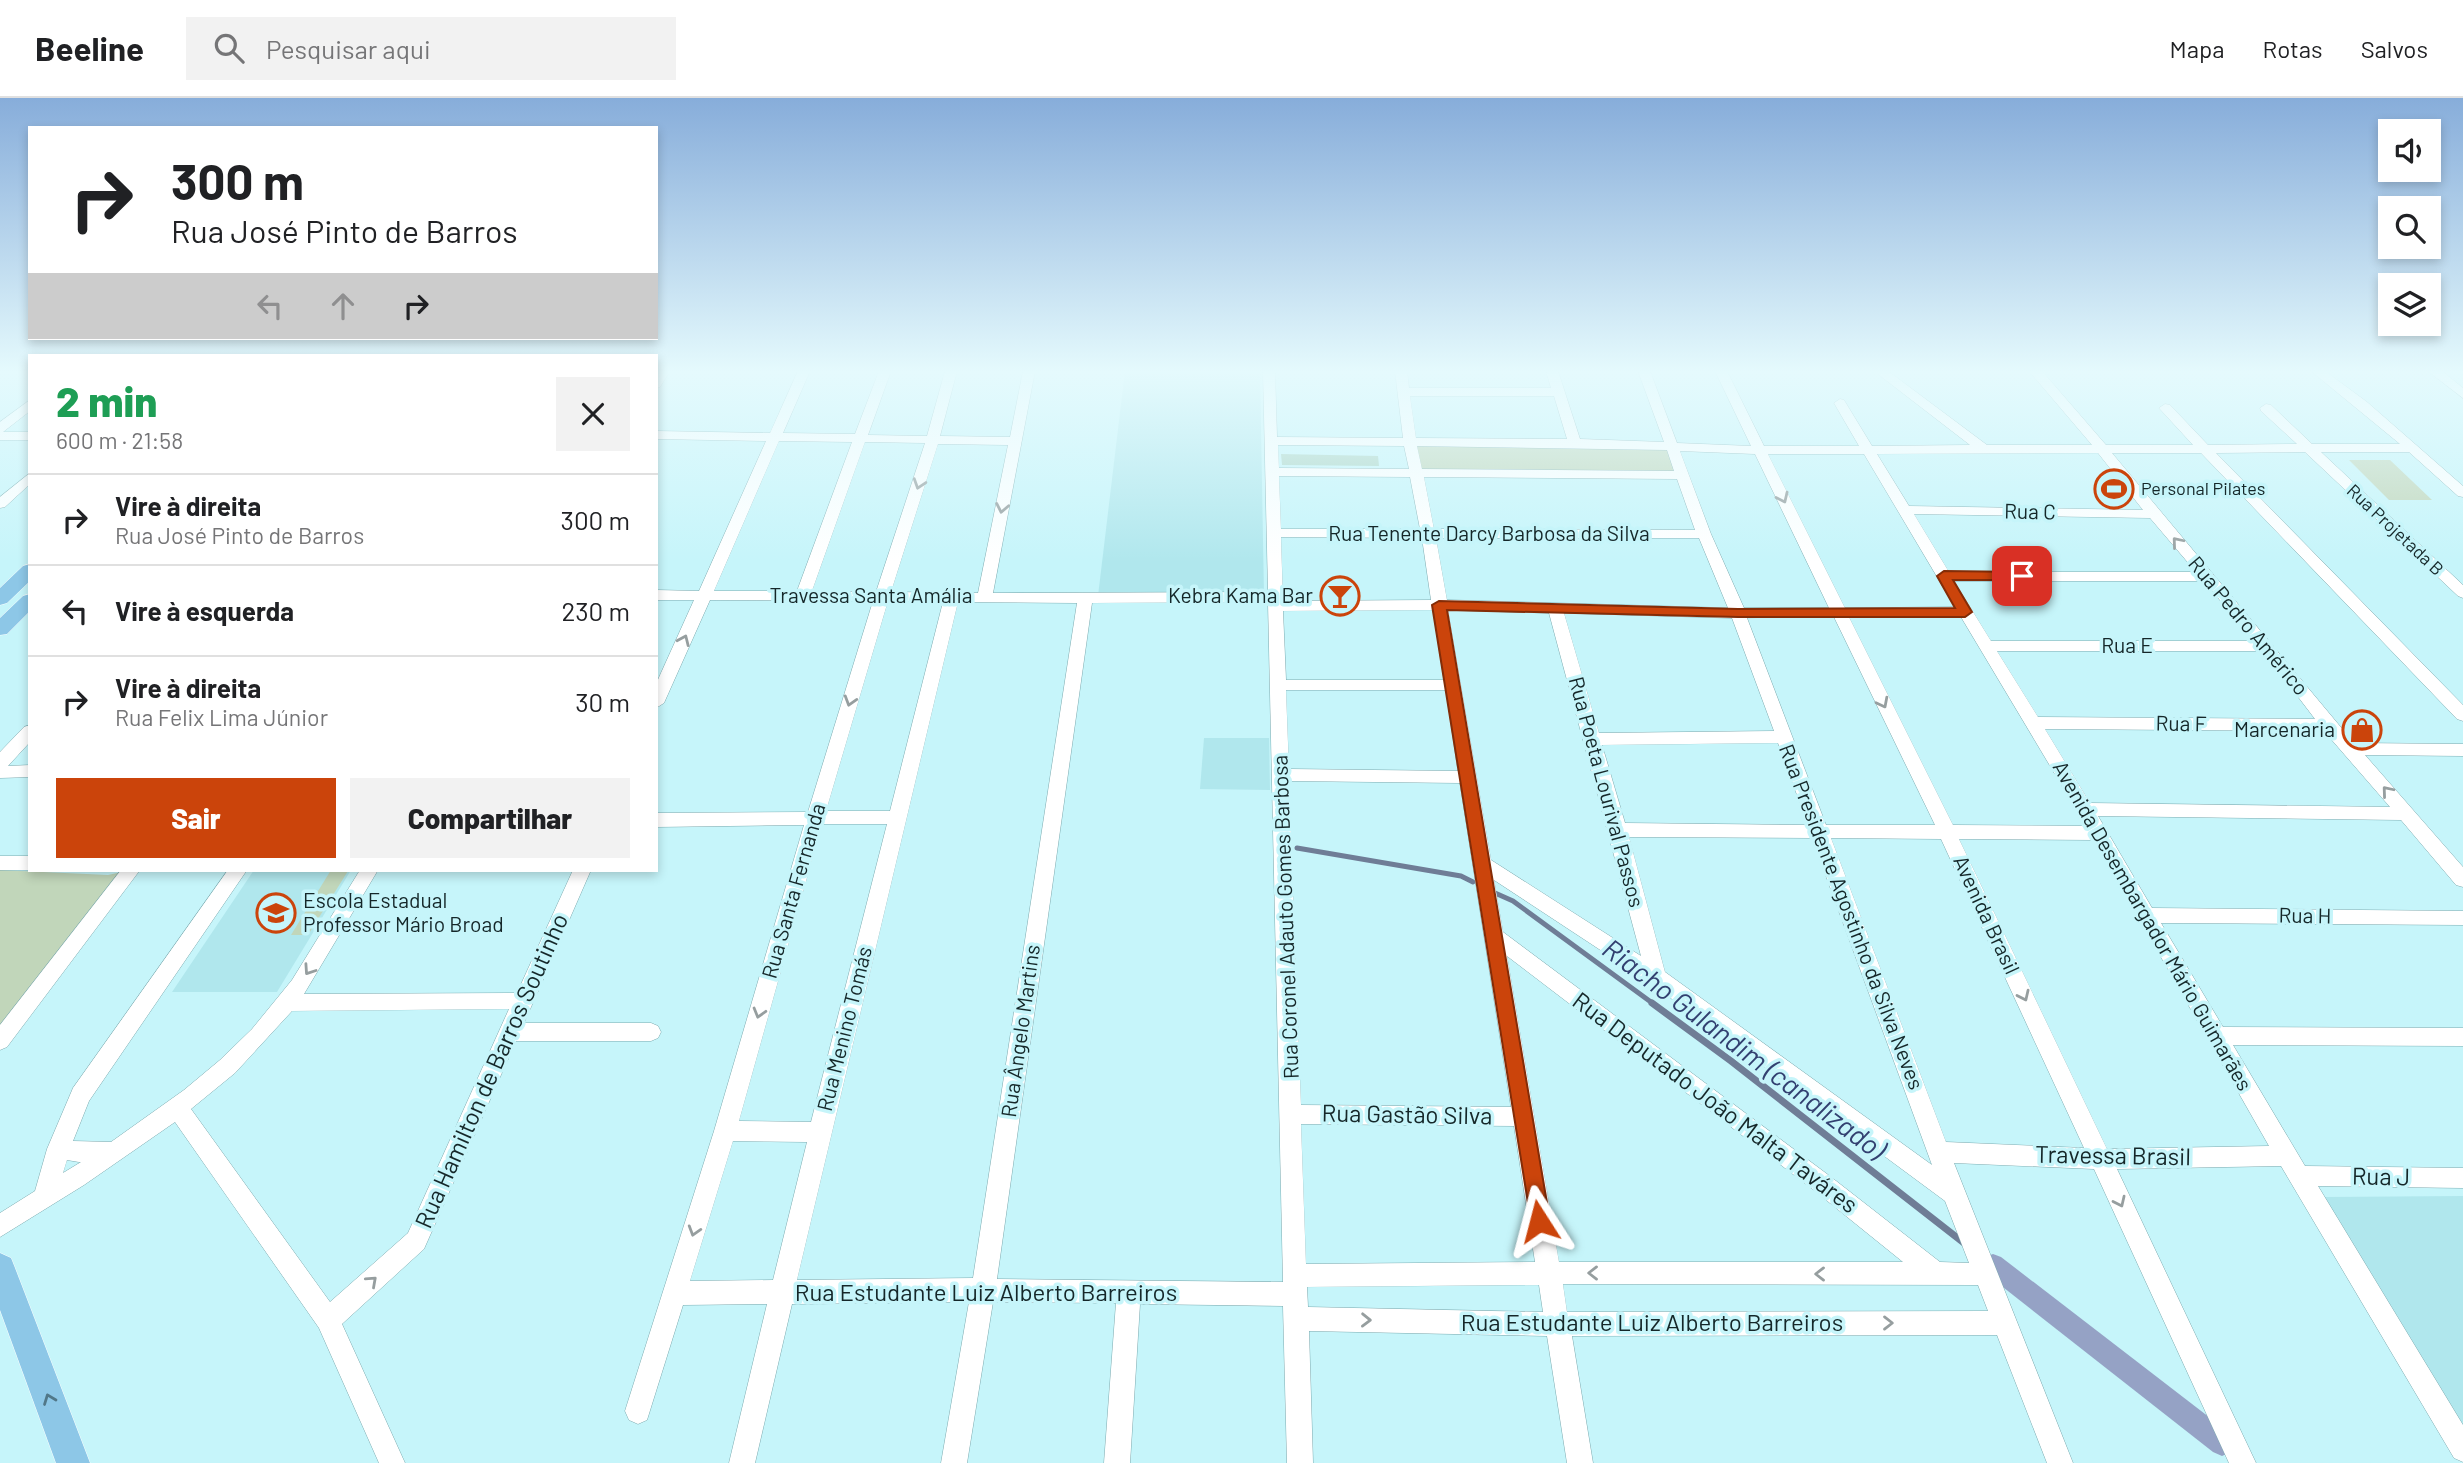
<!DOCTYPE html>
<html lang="pt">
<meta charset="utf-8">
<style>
:root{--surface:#fff;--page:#f2f2f2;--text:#202124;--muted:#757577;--line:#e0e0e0;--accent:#cb440b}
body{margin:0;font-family:Barlow,sans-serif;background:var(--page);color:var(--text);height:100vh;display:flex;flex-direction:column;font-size:26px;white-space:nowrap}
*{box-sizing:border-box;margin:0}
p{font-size:23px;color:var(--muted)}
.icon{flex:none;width:38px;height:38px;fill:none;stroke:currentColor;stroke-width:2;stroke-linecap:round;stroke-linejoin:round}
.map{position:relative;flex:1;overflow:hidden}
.details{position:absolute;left:28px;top:256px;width:630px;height:518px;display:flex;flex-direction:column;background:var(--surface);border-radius:0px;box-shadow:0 4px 10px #0003}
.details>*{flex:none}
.top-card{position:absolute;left:28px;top:28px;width:630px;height:214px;border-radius:0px;box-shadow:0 4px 10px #0003;background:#fff;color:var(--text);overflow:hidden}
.buttons{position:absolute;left:2378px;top:21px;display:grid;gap:14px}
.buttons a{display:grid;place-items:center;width:63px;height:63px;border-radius:0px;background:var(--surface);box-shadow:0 4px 10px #0003;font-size:35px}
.pin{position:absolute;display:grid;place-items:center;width:60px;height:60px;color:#fff;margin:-30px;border-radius:14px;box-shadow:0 4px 10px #0006}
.me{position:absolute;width:77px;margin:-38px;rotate:351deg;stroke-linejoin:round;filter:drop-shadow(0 0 5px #0008)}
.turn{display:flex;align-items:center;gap:24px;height:147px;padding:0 28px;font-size:32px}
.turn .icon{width:91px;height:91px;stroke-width:2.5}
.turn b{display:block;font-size:49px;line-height:60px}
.lanes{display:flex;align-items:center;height:66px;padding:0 28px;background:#0003;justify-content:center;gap:35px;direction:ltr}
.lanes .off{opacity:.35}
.round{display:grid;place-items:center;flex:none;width:74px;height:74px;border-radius:0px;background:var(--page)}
.head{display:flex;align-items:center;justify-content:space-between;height:119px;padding:0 28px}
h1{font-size:42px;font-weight:800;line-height:52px;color:#1e9e55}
.button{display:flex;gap:14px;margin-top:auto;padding:14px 28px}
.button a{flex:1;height:80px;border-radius:0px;background:var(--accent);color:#fff;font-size:28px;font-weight:800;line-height:80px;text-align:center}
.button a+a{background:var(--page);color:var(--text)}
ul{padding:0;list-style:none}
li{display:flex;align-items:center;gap:21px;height:91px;padding:0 28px;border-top:2px solid var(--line)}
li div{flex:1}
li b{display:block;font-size:26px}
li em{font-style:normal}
header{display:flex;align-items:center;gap:42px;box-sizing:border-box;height:98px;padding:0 35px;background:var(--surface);border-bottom:2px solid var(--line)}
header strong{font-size:33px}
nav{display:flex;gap:38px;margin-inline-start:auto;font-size:24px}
.search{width:490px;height:63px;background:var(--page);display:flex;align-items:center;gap:18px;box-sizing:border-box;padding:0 24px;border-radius:0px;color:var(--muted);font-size:26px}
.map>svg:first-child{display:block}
</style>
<header>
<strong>Beeline</strong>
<div class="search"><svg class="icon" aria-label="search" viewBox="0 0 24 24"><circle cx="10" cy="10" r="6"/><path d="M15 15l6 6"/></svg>Pesquisar aqui</div>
<nav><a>Mapa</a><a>Rotas</a><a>Salvos</a></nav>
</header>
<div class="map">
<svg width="2463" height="1365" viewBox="0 0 2463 1365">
<rect width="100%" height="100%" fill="#c6f5fa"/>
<g fill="#b0e7ed">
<polygon points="1125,273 1260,273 1264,498 1098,498"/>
<polygon points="1204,640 1269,640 1270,692 1200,691"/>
<polygon points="254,772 351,772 277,894 172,894"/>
<polygon points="2463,1098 2463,1331 2324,1099"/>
</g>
<g fill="#c1d6ba">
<polygon points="1410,344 1674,349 1683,377 1417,376"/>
<polygon points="2349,362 2390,362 2432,402 2389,402"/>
<polygon points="0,772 108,777 131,772 0,943"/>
<polygon points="331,772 348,773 308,837 291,837"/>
</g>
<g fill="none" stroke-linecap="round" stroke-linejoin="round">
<g stroke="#6f7d96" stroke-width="5">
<polyline points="1297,750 1461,778 1473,784"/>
<polyline points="1495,795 1513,803 1655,907"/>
</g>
<polyline stroke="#6f7d96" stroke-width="7" points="1652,905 1731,963 1964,1145"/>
<polygon fill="#95a2c5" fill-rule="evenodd" points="1993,1156 2001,1159 2231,1336 2235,1345 2231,1354 2222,1358 2213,1354 1985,1175 1981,1167 1985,1159"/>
</g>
<polygon fill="#abd4c5" points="1281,356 1378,358 1379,368 1282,367"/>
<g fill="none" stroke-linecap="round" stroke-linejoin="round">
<g stroke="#7daaaf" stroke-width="1">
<g id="minor">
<polygon points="658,273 670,273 660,289 656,290"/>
<path d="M798,273h12l-27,62 72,1 24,-63h12l-23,64 59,1 18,-65h12l-17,65 70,1 13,-66h12l-42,222 275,-1 -5,-221h12l2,66 126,1 -8,-67h12l2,17h142l-5,-17h12l22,68 84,3 -26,-71h12l27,72 74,3 -36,-75h12l37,75h95l-25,-43 6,-4 4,1 28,46 98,-1 -96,-74h14l99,74h105l-63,-74h13l64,74h87l-34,-37 6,-4 5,1 38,40 89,-1 -36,-33 -1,-3 6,-4 5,1 41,39h88l-89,-73h14l42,31 96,84v11l-5,-1 -49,-44h-88l142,133v13l-5,-2 -153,-144 -89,1 247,252v16l-6,-2 -256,-266h-89l242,290 109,1v12l-98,-1 98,112v20l-7,-2 -55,-65 -303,-4 54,92 311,3v14l-302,-2 62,104 240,1v18l-230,-1 72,121 158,2v20l-145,-2 145,239v37l-9,-4 -173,-292 -164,3 139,294h-27l-135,-294 -140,-6 119,300h-26l-50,-128 -425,1 21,127h-26l-20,-127 -238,-5 4,132h-26l-4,-157 -143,-2 -10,159h-26l12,-160 -123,-1 -26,161h-26l28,-161 -177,2 -37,159h-26l38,-159 -84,1 -36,115 -9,4 -9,-4 -4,-9 89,-280 90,-306 -148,2v-14l152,-1 65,-211 -163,-1 -46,103 -8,5v-24l38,-84h-38v-10l43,1 67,-150 -110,-2v-8l114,2zM1410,298h144l13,43 -151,-1zM779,343l73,1 -55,149h-83zM865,344l60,1 -49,149 -64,-1zM938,346l70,1 -30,148 -87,-1zM1278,347l126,1 5,23 -130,-1zM1417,348l250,4 7,21 -252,-2zM1680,353l75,3 74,154h-85l-33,-74zM2098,355l45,57 -234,-4 -32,-52zM1768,356h96l91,153 -110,1zM1279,378l131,1 10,52h-139zM1424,379l253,2 18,51 -261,-1zM1914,416l236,4 46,54h-247zM1281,439l141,1 9,62 -148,1zM1436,440h263l29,70 -281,-8zM1954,483h250l50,60h-263zM888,503l55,1 -53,209h-64zM958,504l119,1 -104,675 -176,2zM1268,504l15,680 -286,-3 95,-676zM1433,512l11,70h-158l-3,-69zM1448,512l101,3 92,343 -150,-96zM1564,515l168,5 42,113 -175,2zM1834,519l101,208h-109l-79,-207zM1849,519h112l125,209 -133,-1zM1997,553h266l52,68 -277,-2zM1286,592h160l12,81 -169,-2zM2045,631l279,2 66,76 -300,-4zM1778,645l30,82 -183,-2 -23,-78zM1289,683l171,2 51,324 -210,-2zM822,726h65l-76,298 -72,-1zM1629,739l183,1 120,327 -267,-193zM1831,740l110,1 143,309 -138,-6zM1959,741l135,1 175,306 -162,3zM1494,782l155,102 296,219 24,62 -29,-1 -109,-85 -328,-245zM1507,858l308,235 88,71h-344zM1301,1026l213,2 21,136 -229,2zM733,1043l74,1 -34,138 -83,1zM1563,1186l415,1 10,26 -421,1zM1539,1187l4,27 -235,-5 -1,-20z"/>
<polygon points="2428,273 2442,273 2463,290 2463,300"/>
<polygon points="30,302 30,313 3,334 30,334 30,342 0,342 0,324"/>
<polygon points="30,375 30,386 5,409 0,410 0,399"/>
<polygon points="30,627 30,644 8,668 30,667 30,679 0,680 0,654 24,629"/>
<polygon points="0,758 30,758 31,772 0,772"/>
<polygon points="121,772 140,772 7,949 0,952 0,927"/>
<path d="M228,772h19l-158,231 -16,40 38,1 73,-52 36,-30 32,-31 40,-49 68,-110h18l-74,124 213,-1 56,-123h18l-67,153h127l7,3 3,6 -3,6 -7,3h-135l-92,208 -82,75 63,139h-26l-60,-135 -144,-206 -91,63 -84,52v-24l35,-22 12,-42 26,-61zM509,911l-101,224 -78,69 -139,-193 44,-36 57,-62zM67,1062l12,2h2l-18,11z"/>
</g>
</g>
<g stroke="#fff" stroke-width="1">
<g id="major">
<polygon points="30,466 30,483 7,505 0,507 0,490 23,468"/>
<polygon points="30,496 30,513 7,536 0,537 0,520 23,498"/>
<polygon points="0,1155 11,1160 15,1170 90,1365 56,1365 0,1212"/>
</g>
</g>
<use href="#minor" fill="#fff" fill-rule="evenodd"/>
<use href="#major" fill="#8dc7e7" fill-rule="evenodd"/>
</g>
<defs><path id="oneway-chevron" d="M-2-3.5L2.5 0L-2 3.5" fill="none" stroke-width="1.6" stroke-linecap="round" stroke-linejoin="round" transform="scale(1.75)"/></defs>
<g stroke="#969e9f">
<use href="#oneway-chevron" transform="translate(919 386) rotate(108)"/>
<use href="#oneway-chevron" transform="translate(1783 400) rotate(65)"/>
<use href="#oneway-chevron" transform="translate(1002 410) rotate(101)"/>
<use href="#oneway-chevron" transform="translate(2177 444) rotate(-130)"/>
<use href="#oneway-chevron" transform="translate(684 542) rotate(-66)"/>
<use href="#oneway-chevron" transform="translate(850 603) rotate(107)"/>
<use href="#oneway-chevron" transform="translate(1883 605) rotate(63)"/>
<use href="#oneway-chevron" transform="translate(2387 693) rotate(-130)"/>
<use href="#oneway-chevron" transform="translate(309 872) rotate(124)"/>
<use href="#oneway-chevron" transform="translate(2024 898) rotate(65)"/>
<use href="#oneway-chevron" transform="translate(759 915) rotate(106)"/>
<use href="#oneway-chevron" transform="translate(2120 1104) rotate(65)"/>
<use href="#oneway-chevron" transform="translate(694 1133) rotate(107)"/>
<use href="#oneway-chevron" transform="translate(1593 1175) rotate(-180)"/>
<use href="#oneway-chevron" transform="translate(1820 1176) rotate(-180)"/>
<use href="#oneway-chevron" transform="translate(372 1183) rotate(-42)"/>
<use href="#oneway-chevron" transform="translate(1366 1222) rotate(1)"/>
<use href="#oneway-chevron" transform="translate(1888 1225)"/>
</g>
<use stroke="#517788" href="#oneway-chevron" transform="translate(49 1301) rotate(-111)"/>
<linearGradient id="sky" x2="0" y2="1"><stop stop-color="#87adda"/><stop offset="0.59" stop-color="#e5fafd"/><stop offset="1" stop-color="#e5fafd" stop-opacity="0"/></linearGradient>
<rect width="2463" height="464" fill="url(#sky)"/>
<polygon fill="#cb440b" stroke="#842c07" stroke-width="2" points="1944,473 2022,474 2029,478 2022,482 1953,482 1972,514 1965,519 1738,519 1447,512 1550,1123 1547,1130 1539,1133 1532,1130 1432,507 1439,503 1738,511 1955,510 1937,478"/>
<defs>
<g id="stadium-ring" transform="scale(2.0125)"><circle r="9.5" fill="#c6f5fa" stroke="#cb440b" stroke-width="1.5"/><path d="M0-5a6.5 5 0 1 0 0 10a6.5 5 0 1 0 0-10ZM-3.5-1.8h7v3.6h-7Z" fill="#cb440b"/></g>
<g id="bar-ring" transform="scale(2.0125)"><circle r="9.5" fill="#c6f5fa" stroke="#cb440b" stroke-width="1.5"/><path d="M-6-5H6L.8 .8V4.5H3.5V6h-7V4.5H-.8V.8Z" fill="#cb440b"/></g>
<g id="shop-ring" transform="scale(2.0125)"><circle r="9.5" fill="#c6f5fa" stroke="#cb440b" stroke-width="1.5"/><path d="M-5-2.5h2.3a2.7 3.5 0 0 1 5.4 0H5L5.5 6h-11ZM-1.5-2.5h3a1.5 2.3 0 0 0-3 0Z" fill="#cb440b"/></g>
<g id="school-ring" transform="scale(2.0125)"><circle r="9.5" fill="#c6f5fa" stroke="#cb440b" stroke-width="1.5"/><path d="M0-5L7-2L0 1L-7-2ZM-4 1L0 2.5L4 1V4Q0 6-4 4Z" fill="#cb440b"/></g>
</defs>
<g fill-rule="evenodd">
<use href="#stadium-ring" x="2114" y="391"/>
<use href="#bar-ring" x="1340" y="498"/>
<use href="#shop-ring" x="2362" y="632"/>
<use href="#school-ring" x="276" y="815"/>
</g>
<g text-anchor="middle" stroke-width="7" stroke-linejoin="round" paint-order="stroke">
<g font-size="18" fill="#152729" stroke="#c6f5fa" text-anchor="start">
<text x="2141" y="397">Personal Pilates</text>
</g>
<g font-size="18" fill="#152729" stroke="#c6f5fa">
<text transform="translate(2395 432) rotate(43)" y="6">Rua Projetada B</text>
</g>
<g font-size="21" fill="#152729" stroke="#c6f5fa">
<text transform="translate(2030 414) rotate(1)" y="7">Rua C</text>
<text x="1489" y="443">Rua Tenente Darcy Barbosa da Silva</text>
<text x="871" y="505">Travessa Santa Amália</text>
<text transform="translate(2248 528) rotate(50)" y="7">Rua Pedro Américo</text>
<text x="2127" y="555">Rua E</text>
<text transform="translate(2181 626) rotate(1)" y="7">Rua F</text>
<text transform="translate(1606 694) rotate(75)" y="7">Rua Poeta Lourival Passos</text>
<text transform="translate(794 793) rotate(-74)" y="7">Rua Santa Fernanda</text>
<text transform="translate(1986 817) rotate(65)" y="7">Avenida Brasil</text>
<text transform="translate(2305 818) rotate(1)" y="7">Rua H</text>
<text transform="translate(1286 819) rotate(-92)" y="7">Rua Coronel Adauto Gomes Barbosa</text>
<text transform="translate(1851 819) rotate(69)" y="7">Rua Presidente Agostinho da Silva Neves</text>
<text transform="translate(2152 828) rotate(60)" y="7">Avenida Desembargador Mário Guimarães</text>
<text transform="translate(845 931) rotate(-76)" y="7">Rua Menino Tomás</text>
<text transform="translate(1021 933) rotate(-82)" y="7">Rua Ângelo Martins</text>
</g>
<g font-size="21" fill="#152729" stroke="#c6f5fa" text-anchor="end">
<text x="1313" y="505">Kebra Kama Bar</text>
<text x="2335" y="639">Marcenaria</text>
<text x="303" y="810" text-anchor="start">Escola Estadual<tspan x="303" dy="24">Professor Mário Broad</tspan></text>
</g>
<g font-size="24" fill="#152729" stroke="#c6f5fa">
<text transform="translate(492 973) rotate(-66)" y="8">Rua Hamilton de Barros Soutinho</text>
<text transform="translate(1715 1005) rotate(37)" y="8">Rua Deputado João Malta Taváres</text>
<text transform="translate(1407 1017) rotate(1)" y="8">Rua Gastão Silva</text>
<text transform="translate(2113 1058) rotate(1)" y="8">Travessa Brasil</text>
<text transform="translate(2381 1079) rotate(1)" y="8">Rua J</text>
<text x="986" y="1203">Rua Estudante Luiz Alberto Barreiros</text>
<text x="1652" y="1233">Rua Estudante Luiz Alberto Barreiros</text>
</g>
<g font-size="28" font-style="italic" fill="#324070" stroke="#c6f5fa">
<text transform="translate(1744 951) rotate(37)" y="10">Riacho Gulandim (canalizado)</text>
</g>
</g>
</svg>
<div class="buttons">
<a><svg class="icon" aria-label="sound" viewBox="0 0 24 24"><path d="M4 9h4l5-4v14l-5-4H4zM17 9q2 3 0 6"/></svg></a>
<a><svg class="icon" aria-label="search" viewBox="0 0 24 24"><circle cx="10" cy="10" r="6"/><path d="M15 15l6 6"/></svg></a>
<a><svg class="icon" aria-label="layers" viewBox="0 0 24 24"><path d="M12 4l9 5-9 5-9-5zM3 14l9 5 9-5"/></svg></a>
</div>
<div class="pin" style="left:2022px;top:478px;background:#d93025"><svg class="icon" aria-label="arrive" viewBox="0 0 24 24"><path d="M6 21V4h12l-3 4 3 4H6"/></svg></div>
<svg class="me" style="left:1539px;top:1123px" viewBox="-20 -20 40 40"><path d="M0-17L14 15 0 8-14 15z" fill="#cb440b" stroke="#fff" stroke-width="4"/></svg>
<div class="top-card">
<div class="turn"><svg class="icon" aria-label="right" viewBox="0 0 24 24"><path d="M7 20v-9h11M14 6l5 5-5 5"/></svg><div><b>300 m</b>Rua José Pinto de Barros</div></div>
<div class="lanes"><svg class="icon off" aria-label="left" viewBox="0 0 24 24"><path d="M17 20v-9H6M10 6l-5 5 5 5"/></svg><svg class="icon off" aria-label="ahead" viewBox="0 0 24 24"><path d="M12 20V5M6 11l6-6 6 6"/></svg><svg class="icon" aria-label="right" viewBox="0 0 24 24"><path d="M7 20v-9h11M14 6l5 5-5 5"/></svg></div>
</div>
<section class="details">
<div class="head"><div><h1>2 min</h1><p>600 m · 21:58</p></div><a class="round"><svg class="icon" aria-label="close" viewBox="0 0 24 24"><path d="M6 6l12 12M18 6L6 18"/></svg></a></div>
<ul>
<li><svg class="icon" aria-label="right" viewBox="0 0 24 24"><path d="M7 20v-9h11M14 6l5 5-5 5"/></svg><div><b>Vire à direita</b><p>Rua José Pinto de Barros</p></div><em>300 m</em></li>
<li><svg class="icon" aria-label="left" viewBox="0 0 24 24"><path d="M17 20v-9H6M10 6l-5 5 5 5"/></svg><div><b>Vire à esquerda</b></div><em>230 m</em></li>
<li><svg class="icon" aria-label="right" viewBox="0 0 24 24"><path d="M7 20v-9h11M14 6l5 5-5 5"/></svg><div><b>Vire à direita</b><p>Rua Felix Lima Júnior</p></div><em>30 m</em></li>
</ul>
<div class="button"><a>Sair</a><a>Compartilhar</a></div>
</section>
</div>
